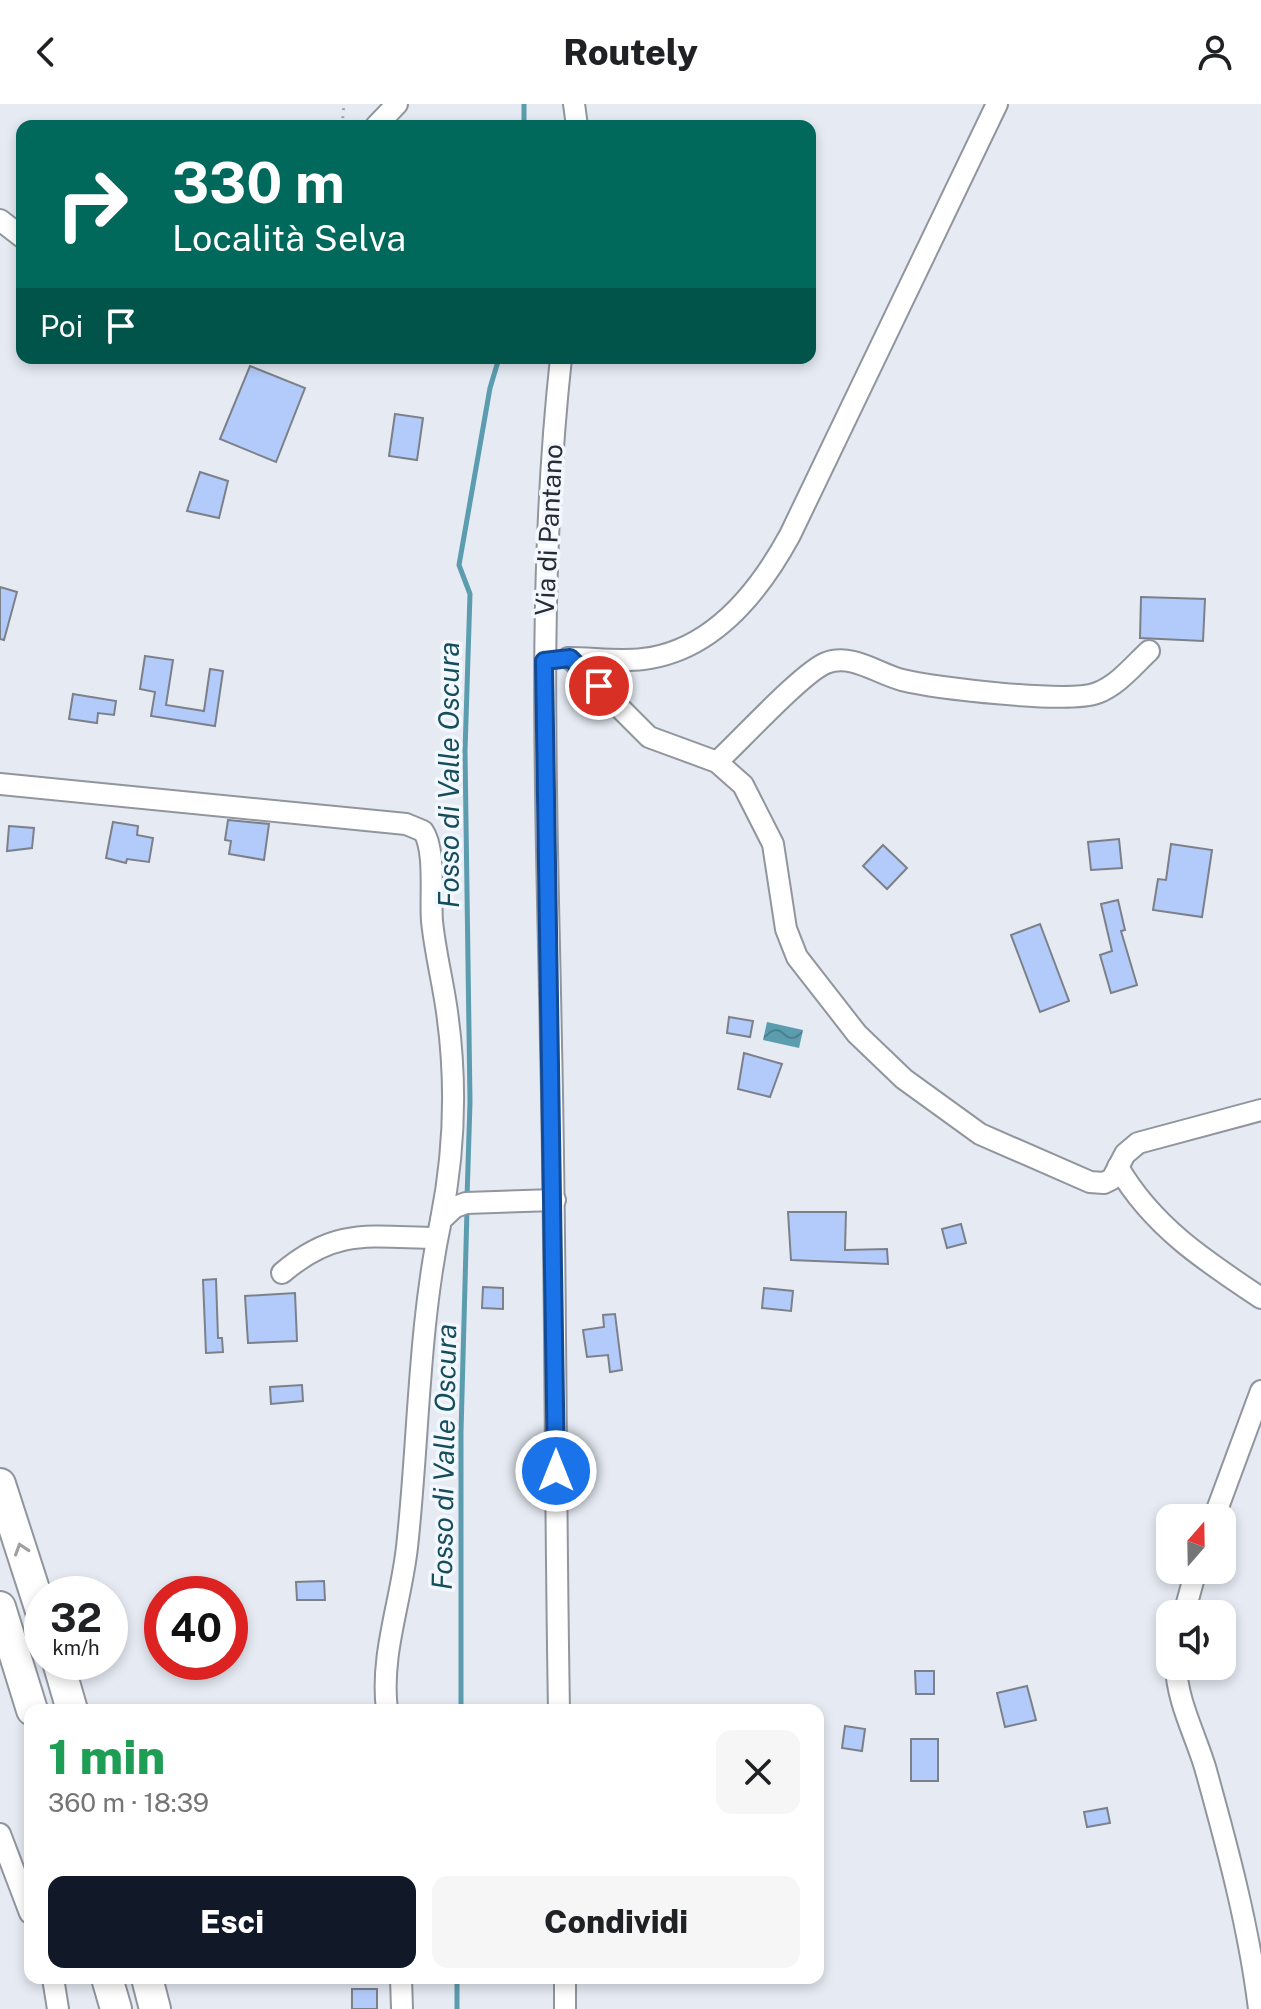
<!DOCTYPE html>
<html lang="it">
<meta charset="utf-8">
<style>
:root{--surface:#fff;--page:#f6f6f6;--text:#202124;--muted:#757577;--accent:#111827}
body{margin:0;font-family:"Public Sans",sans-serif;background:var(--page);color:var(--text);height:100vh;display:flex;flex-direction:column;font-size:30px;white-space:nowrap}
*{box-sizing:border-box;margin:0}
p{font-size:26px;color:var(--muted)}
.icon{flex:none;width:44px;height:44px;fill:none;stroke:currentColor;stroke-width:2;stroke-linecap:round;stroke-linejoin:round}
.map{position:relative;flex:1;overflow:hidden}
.details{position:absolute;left:24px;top:1600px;width:800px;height:280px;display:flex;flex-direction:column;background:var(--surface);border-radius:16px;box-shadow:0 4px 12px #0003}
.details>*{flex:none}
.hud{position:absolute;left:16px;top:16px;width:800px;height:244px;border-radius:16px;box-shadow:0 4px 12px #0003;background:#00695c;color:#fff;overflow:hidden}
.needle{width:52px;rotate:20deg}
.tools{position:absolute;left:1156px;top:1400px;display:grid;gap:16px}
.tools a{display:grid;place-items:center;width:80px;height:80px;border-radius:16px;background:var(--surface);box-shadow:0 4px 12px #0003;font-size:40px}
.speed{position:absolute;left:24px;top:1472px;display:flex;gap:16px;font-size:40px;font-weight:700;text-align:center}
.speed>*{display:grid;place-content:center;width:104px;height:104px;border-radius:50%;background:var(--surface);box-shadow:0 4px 12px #0003;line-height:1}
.speed small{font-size:20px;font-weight:400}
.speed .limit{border:12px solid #d22;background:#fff;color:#111}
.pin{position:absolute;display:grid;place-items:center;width:68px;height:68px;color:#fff;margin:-34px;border:4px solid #fff;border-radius:50%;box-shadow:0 2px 8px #0007}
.me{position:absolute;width:88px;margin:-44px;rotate:0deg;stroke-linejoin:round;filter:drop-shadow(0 0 6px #0008)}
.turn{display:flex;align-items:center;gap:28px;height:168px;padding:0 24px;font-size:36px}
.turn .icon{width:104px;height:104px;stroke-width:2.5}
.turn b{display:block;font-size:56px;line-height:68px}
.then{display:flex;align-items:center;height:76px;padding:0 24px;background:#0003;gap:16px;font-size:30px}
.round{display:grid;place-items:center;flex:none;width:84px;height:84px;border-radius:16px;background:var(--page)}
.summary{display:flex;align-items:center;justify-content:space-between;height:136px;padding:0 24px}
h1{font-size:48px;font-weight:800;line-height:60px;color:#1e9e55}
.cta{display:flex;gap:16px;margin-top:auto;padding:16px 24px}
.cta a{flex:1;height:92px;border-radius:16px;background:var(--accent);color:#fff;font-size:32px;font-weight:800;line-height:92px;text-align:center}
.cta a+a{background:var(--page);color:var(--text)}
header{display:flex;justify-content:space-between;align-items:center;height:104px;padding:0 24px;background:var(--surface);font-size:36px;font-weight:800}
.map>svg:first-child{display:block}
</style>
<header><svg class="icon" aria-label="back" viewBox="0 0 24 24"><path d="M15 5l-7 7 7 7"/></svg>Routely<svg class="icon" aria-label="person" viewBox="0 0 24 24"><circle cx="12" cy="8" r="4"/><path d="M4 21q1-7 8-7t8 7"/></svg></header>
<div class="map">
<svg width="1261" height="1905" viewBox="0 0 1261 1905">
<defs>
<pattern id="water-waves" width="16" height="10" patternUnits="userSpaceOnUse" patternTransform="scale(2)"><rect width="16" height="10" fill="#5b9dae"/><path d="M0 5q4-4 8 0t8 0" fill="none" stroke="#4b808e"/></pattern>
</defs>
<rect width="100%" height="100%" fill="#e5eaf3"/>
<polygon fill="url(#water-waves)" points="767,918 803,926 799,944 763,936"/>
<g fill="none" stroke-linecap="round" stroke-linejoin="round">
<g stroke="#5b9dae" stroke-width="5">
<polyline points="524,0 524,22"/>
<polyline points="467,1094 470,998 465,647 470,490 459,461 490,284 499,254"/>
<polyline points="461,1606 461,1328 467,1106"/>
<polyline points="457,1905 457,1874"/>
</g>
</g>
<g fill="#b3cbfa" stroke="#7c8089" stroke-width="2">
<polygon points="250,262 305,284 276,358 220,335"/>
<polygon points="395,310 423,314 417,356 389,352"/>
<polygon points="200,368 228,377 219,414 187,407"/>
<polygon points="0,483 17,488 4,536 0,535"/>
<polygon points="1141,493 1205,495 1203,537 1140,534"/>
<polygon points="145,552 173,556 166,601 204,607 210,565 223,567 215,622 151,612 155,588 140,585"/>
<polygon points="73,590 116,597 114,611 98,609 97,619 69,615"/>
<polygon points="228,716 269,720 264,756 229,750 231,737 225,736"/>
<polygon points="113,718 138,722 137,731 153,734 149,758 127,755 126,759 106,754"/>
<polygon points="9,722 34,724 32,744 7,747"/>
<polygon points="1119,735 1122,764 1091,766 1088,738"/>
<polygon points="1171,740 1212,746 1202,813 1153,806 1158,775 1166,776"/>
<polygon points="883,741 907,764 887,785 863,762"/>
<polygon points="1118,796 1125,826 1121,827 1137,881 1111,889 1100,851 1112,847 1101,800"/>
<polygon points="1040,820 1069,897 1040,908 1011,831"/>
<polygon points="729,913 753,917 750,933 727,929"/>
<polygon points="744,949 782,960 770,993 738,985"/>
<polygon points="788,1108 846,1108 845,1146 887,1145 888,1160 791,1156"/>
<polygon points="961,1120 966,1139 947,1144 942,1125"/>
<polygon points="216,1175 218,1234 222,1234 223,1248 206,1249 203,1176"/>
<polygon points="483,1183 503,1184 503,1205 482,1204"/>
<polygon points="764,1184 793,1187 791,1207 762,1204"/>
<polygon points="295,1189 297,1237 248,1239 245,1192"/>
<polygon points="615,1210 622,1266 610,1268 608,1251 587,1253 583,1226 604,1223 603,1211"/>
<polygon points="302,1281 303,1297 271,1300 270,1283"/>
<polygon points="324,1477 325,1496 297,1496 296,1478"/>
<polygon points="915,1567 934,1567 934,1590 916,1590"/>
<polygon points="1027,1582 1036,1616 1005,1623 997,1589"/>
<polygon points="845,1622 865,1625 862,1647 842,1644"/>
<rect x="911" y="1635" width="27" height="42"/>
<polygon points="1107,1704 1110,1719 1087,1723 1084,1708"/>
<rect x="352" y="1885" width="25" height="20"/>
</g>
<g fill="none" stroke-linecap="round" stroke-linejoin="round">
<g stroke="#90959e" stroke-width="24">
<g id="minor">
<polyline points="574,0 577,22"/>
<polyline points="376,22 397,0"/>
<polyline points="0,116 22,133"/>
<path d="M568,554c25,0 50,4 75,1 69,-8 116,-67 147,-124l207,-431"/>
<polyline points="570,554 649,633 717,658 743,681 773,740 786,825 797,853 857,930 904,975 980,1030 1090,1078 1104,1079 1112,1075 1125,1050 1138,1039 1261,1006"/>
<path d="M717,658c23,-21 86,-90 109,-99 26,-10 52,11 76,17 33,8 166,24 195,13 21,-8 36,-27 52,-42"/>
<path d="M0,680l406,40 17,7c13,18 7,67 9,90 3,31 11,61 15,91 10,71 8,138 -6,208"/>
<path d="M1118,1063c34,59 87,94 143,131"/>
<path d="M282,1169c54,-46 88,-36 155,-35"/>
<polyline points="1214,1414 1261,1287"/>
<polyline points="1184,1510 1196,1466"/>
<path d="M1176,1562c1,35 19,68 29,101 22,79 44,160 54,242"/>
<path d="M387,1606c-7,-55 14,-108 20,-163 12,-109 11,-219 34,-327l14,-13 11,-4 89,-3"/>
<path d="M559,1606c-4,-222 -3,-444 -8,-666 -4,-229 -15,-458 10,-686"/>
<polyline points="0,1730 30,1809"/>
<polyline points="53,1874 58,1905"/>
<polyline points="401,1874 402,1905"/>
<polyline points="565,1874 565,1905"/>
</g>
</g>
<g stroke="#90959e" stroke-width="34">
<g id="highway">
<polyline points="0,1380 42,1510"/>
<polyline points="0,1503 32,1606"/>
<polyline points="58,1558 72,1606"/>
<polyline points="107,1874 116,1905"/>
<polyline points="147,1874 155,1905"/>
</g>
</g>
<polyline stroke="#a3a7ae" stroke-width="3" stroke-dasharray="2 6" stroke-linecap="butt" points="342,22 344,0"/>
<use href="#minor" stroke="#fff" stroke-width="20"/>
<use href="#highway" stroke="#fff" stroke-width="30"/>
</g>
<defs><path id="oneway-chevron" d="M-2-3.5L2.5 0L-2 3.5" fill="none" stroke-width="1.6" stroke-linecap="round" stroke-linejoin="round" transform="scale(2)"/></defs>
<use stroke="#9fa0a1" href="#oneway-chevron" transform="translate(21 1445) rotate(-108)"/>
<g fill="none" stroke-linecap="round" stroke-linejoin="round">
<g stroke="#114b97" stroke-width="20">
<polyline id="route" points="556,1367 544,557 570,554 599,582"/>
</g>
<use href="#route" stroke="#1a73e8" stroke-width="14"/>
</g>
<g text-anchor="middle" stroke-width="7" stroke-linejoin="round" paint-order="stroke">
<g font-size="26" fill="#292b2e" stroke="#f3f7ff">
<text transform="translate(549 426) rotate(-87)" y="9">Via di Pantano</text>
</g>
<g font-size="28" font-style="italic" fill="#154e5b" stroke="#f3f7ff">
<text transform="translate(449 671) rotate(-90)" y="10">Fosso di Valle Oscura</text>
<text transform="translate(444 1353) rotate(-89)" y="10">Fosso di Valle Oscura</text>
</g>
</g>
</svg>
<div class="tools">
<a><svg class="needle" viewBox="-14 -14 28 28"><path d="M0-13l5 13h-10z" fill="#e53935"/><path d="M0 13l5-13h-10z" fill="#757577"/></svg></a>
<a><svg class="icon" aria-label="sound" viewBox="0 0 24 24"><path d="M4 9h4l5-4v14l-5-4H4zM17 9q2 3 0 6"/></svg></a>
</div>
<div class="speed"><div>32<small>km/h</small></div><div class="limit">40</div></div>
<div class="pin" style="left:599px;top:582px;background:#d93025"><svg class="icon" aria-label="arrive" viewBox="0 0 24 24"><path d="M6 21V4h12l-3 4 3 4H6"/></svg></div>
<svg class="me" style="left:556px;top:1367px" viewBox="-20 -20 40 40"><circle r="17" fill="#1a73e8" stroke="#fff" stroke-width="3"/><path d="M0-11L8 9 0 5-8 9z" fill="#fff"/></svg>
<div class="hud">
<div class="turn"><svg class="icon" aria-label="right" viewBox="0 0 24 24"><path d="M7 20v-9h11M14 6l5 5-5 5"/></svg><div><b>330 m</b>Località Selva</div></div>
<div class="then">Poi<svg class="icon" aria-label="arrive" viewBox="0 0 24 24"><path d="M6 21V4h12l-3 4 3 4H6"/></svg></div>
</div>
<section class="details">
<div class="summary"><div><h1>1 min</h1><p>360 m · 18:39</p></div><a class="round"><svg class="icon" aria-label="close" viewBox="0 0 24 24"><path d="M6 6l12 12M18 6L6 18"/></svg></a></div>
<div class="cta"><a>Esci</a><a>Condividi</a></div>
</section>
</div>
